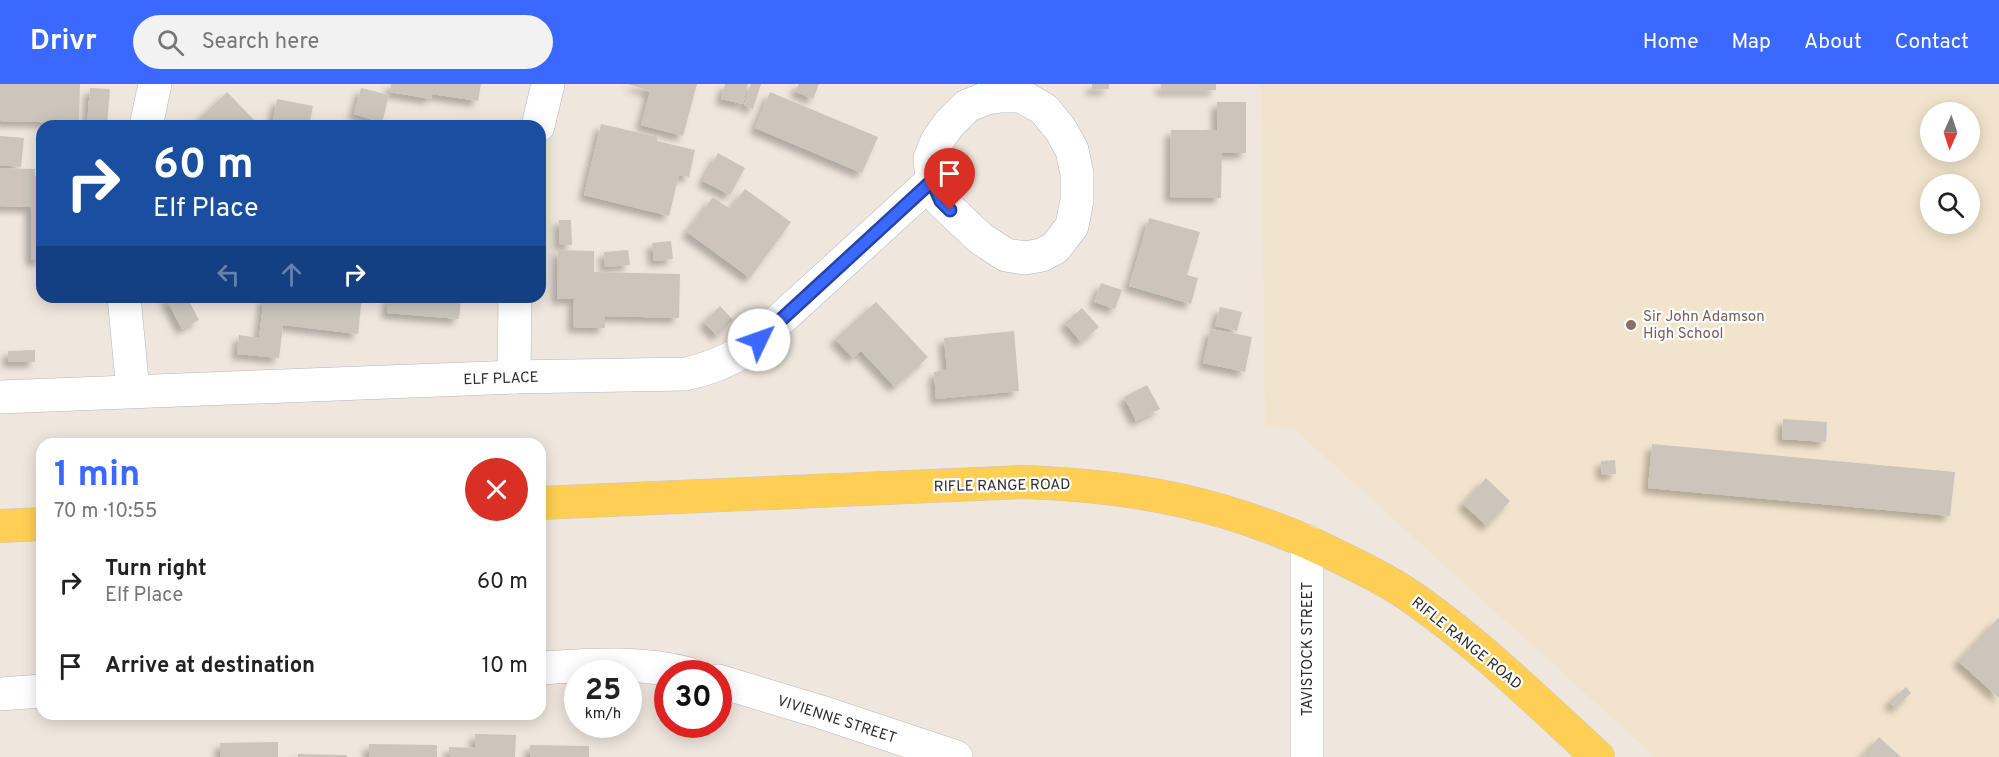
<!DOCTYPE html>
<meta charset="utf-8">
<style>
:root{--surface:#fff;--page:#f2f2f2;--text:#222;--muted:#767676;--accent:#3b69ff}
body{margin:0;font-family:Overpass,sans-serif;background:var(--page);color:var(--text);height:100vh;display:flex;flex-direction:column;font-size:22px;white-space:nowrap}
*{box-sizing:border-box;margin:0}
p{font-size:20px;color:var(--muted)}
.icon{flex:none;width:33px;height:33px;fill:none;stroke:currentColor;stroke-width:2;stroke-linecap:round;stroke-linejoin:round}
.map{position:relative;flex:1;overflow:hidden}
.side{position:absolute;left:36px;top:354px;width:510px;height:282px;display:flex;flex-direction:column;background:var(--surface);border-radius:18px;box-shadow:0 3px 15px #0003}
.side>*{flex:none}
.top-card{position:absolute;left:36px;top:36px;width:510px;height:183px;border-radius:18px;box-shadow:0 3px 15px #0003;background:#1a4fa0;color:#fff;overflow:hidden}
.needle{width:39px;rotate:183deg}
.controls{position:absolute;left:1920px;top:18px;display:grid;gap:12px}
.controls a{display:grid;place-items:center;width:60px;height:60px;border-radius:50%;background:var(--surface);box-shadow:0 3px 15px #0003;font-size:30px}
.speed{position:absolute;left:564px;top:576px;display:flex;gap:12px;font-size:30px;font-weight:700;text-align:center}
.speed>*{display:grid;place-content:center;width:78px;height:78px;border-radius:50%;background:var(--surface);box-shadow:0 3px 15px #0003;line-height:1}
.speed small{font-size:15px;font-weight:400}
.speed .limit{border:9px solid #d22;background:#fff;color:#111}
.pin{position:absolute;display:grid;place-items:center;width:51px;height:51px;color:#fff;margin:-62px -26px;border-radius:50% 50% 50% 0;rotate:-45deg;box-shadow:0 0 6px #0007}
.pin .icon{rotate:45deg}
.me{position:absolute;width:66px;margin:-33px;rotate:48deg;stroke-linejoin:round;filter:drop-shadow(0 0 4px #0008)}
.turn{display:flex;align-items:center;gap:21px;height:126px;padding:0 18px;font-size:27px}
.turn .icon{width:78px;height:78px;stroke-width:2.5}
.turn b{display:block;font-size:42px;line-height:51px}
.lanes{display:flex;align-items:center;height:57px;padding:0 18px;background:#0003;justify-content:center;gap:30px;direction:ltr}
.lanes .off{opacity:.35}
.round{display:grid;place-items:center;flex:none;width:63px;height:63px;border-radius:32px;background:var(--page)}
.summary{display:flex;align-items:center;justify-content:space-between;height:102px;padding:0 18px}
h1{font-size:36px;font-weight:700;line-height:45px;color:var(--accent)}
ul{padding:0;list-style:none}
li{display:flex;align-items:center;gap:18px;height:84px;padding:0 18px}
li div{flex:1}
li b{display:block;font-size:22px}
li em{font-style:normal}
header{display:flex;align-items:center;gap:36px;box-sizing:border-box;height:84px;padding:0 30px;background:var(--accent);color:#fff}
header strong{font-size:28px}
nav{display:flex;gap:33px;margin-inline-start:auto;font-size:21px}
.search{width:420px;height:54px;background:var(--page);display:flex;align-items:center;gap:15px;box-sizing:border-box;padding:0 21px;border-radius:33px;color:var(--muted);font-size:22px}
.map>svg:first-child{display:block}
</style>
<header>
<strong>Drivr</strong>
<div class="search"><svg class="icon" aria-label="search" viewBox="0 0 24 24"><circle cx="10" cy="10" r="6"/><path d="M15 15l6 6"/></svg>Search here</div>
<nav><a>Home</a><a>Map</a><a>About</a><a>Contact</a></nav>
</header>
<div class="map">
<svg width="1999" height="673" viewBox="0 0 1999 673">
<defs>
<filter id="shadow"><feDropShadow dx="-5.5" dy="5.5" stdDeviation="3" flood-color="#0004"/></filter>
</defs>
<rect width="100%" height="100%" fill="#efe7de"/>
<path fill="#f2e4cc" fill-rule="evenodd" d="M1261,0h738v673h-344l-361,-328 -29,-2zM1930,28h40v40h-40zM1930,100h40v40h-40z"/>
<g fill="#cbc5bc" filter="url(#shadow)">
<polygon points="0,0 80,0 79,39 0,37"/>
<polygon points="391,0 481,0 478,17 432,10 431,15 390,8"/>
<polygon points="697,0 683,52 641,41 650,7 628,0"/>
<polygon points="725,0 748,0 743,20 721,15"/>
<polygon points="751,0 761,0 753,25 744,21"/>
<polygon points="799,0 819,0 813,15 795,7"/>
<polygon points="1092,0 1109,0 1109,5 1092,6"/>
<rect x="1161" y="0" width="55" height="6"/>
<polygon points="90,4 110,5 107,41 87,40"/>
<polygon points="361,4 389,11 382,39 390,42 368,42 370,36 376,37 354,30"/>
<polygon points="227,8 260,42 205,42 199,35"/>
<polygon points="770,8 878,53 862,89 755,44"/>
<polygon points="277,15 313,22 309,42 272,42"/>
<polygon points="1217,18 1246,18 1246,69 1222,69 1221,114 1170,113 1171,46 1217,46"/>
<polygon points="601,40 658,53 657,57 695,66 689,93 679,91 669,132 584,111"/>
<polygon points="0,52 24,54 21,83 0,81"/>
<polygon points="718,69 745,84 730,111 703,97"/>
<polygon points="0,84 35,85 35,92 42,92 42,176 31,176 31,123 0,122"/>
<polygon points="745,105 791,138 750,194 687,148 713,113 730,125"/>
<polygon points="1149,134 1200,148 1187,191 1198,194 1191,220 1129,202"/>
<polygon points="559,136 571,136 572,161 560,161"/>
<polygon points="671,157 673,175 654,177 652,159"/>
<polygon points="558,166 594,167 594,188 680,190 679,234 605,232 605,244 573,243 574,215 557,215"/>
<polygon points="628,166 630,181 605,183 604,168"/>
<polygon points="1101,199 1122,206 1115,225 1094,218"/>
<polygon points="165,213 187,213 199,236 182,245"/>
<polygon points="264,213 362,213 358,250 283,241 279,274 237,270 239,251 259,254"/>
<polygon points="389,213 461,213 459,235 387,229"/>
<polygon points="876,218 928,273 895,303 861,267 853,274 835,255"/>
<polygon points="720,222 733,236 717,252 704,238"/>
<polygon points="1220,223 1242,228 1237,247 1215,242"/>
<polygon points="1082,224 1099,243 1081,258 1065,239"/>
<polygon points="1211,245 1252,253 1245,288 1203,279"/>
<polygon points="1014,247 1019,307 936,315 934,288 947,286 944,254"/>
<polygon points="35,266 35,278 8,278 8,267"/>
<polygon points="1147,301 1160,325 1136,337 1124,313"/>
<polygon points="1783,335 1827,338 1826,358 1782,355"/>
<polygon points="1652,360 1955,388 1950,432 1648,404"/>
<polygon points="1615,376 1616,390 1602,391 1601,377"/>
<polygon points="1486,394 1510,417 1487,442 1463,420"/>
<polygon points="1999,533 1999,614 1958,577"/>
<polygon points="1906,603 1911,609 1895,624 1889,618"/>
<polygon points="475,650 516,651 515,673 449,673 449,663 475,664"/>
<polygon points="1879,653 1901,673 1862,673"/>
<polygon points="278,658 278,673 220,673 220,659"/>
<polygon points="369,660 437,661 437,673 369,673"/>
<polygon points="530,661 589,662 589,673 530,673"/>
<polygon points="298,670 347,671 347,673 298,673"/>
</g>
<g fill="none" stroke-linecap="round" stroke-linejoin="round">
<g stroke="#b2b5c1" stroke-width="34">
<g id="minor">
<polygon points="1001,12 1021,12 1044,25 1061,46 1072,66 1077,90 1077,116 1072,142 1055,164 1042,171 1025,174 1006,171 980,154 941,117 932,97 930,74 937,57 949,40 967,22 987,14"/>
<polyline points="146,42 155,0"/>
<polyline points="538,42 548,0"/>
<polyline points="124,213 133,307"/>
<polyline points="514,293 515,213"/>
<path d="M0,313l514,-20 172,-3c23,-5 42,-13 62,-25l184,-168"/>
<polyline points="1307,457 1307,673"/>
<path d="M540,584c51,-3 100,-7 149,6"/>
<polyline points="718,597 821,628 956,673"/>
<polyline points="0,610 42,607"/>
</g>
</g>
<g stroke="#c8c8c8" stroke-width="34">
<g id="major">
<path d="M540,419l484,-21c113,4 205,22 307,71 26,13 53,25 76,41 68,46 131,108 191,163"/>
<polyline points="0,442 42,440"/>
</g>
</g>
<use href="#minor" stroke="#fff" stroke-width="33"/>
<use href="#major" stroke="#fecf54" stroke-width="33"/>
</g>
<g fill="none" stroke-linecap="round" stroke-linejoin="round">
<g stroke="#2644a6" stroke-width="15">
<polyline id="route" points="759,256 932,97 941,117 950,126"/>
</g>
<use href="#route" stroke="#3b69ff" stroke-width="10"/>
</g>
<circle fill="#8d6e63" stroke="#fff" stroke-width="2" cx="1631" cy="241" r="6"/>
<g text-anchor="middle" stroke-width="4.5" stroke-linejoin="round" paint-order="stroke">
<g font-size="15" fill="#785e54" stroke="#fff" text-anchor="start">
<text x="1643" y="237">Sir John Adamson<tspan x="1643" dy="17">High School</tspan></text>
</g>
<g font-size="15" fill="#2d2d2d" stroke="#fff">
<text transform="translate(501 294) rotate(-2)" y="5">ELF PLACE</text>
<text transform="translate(1002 401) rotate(-1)" y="5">RIFLE RANGE ROAD</text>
<text transform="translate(1467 559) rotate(39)" y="5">RIFLE RANGE ROAD</text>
<text transform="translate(1307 565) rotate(-90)" y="5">TAVISTOCK STREET</text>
<text transform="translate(837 635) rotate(18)" y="5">VIVIENNE STREET</text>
</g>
</g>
</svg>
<div class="controls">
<a><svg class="needle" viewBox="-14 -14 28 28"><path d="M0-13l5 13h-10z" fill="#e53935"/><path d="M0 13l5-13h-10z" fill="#767676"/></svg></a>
<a><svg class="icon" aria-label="search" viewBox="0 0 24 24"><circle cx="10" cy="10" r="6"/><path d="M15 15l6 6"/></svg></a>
</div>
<div class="speed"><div>25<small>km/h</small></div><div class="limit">30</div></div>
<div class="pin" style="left:950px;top:126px;background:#d93025"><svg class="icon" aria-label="arrive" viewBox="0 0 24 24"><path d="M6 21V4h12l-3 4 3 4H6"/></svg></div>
<svg class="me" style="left:759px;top:256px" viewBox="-20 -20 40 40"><circle r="19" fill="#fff"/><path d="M0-13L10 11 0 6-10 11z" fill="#3b69ff"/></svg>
<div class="top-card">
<div class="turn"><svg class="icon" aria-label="right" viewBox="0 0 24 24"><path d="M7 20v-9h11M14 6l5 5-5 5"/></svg><div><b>60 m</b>Elf Place</div></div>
<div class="lanes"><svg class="icon off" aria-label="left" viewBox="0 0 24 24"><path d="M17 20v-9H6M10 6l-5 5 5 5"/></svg><svg class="icon off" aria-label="ahead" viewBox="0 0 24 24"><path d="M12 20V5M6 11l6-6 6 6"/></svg><svg class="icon" aria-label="right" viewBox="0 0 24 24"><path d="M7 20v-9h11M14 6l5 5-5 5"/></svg></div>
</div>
<section class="side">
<div class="summary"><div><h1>1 min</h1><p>70 m · 10:55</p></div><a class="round" style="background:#d93025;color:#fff"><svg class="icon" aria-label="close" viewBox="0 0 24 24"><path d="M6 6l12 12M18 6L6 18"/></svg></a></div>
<ul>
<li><svg class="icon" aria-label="right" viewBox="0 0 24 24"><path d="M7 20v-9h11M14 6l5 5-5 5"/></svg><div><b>Turn right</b><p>Elf Place</p></div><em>60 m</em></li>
<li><svg class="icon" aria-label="arrive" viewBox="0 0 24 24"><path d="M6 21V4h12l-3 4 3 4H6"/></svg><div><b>Arrive at destination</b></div><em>10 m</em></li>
</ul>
</section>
</div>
